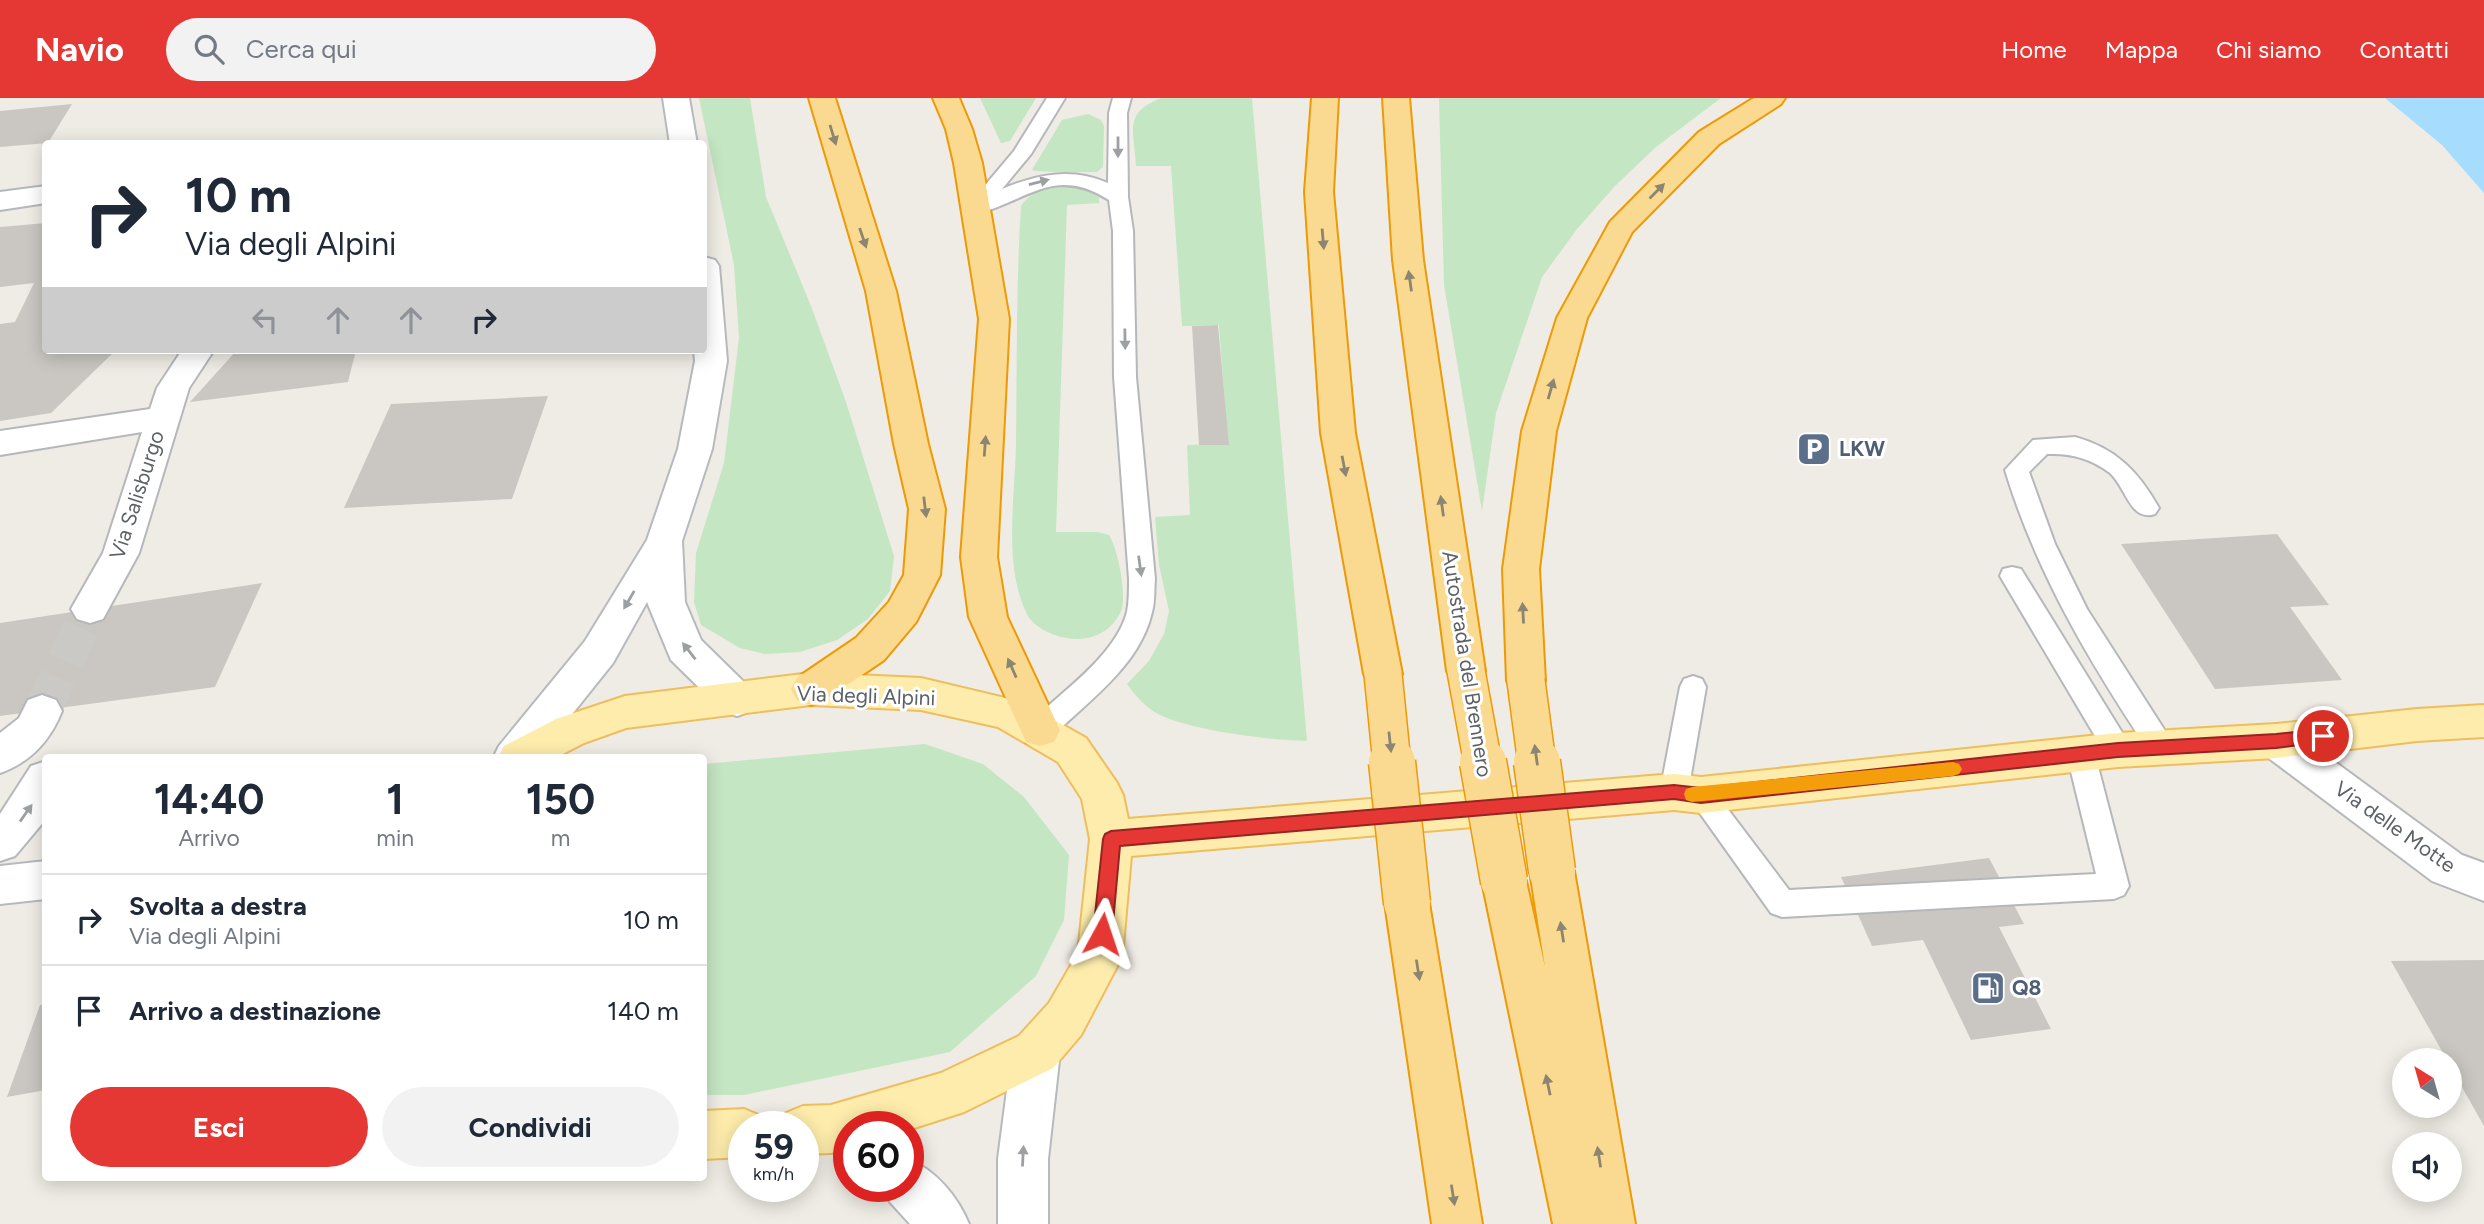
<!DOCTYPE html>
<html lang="it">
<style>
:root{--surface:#fff;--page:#f2f2f3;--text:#1f2937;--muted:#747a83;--line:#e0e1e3;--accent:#e53834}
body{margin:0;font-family:Figtree,sans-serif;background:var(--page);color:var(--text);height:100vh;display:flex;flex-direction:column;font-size:26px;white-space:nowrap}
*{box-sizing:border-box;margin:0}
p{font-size:23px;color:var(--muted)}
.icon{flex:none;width:38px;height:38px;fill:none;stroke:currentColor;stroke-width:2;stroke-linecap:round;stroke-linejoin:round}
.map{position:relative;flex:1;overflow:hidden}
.side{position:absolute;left:42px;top:656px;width:665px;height:427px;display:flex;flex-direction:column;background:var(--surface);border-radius:7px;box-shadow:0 4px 18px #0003}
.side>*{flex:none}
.top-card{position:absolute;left:42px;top:42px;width:665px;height:214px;border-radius:7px;box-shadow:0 4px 18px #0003;background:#fff;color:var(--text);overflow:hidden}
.needle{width:46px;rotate:323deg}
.tools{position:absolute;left:2392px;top:950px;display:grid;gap:14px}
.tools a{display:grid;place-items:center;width:70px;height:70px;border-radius:50%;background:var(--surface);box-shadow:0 4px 18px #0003;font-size:35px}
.speed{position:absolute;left:728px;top:1013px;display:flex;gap:14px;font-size:35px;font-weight:700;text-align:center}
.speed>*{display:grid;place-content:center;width:91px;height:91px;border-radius:50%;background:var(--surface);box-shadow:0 4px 18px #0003;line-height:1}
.speed small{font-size:18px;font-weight:400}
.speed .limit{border:10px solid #d22;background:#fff;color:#111}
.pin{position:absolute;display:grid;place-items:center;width:60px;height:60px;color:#fff;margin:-30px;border:4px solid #fff;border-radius:50%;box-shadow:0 2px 7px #0007}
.me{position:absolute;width:77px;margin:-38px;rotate:5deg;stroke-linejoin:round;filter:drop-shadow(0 0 5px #0008)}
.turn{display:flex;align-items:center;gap:24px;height:147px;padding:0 28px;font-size:32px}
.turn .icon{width:91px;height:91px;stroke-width:2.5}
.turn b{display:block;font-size:49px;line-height:60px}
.lanes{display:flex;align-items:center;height:66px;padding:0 28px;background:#0003;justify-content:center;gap:35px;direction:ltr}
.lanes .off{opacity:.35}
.eta{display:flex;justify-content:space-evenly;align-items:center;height:119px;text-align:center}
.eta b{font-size:42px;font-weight:700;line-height:49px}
.action{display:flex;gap:14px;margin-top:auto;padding:14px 28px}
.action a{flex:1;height:80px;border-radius:42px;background:var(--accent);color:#fff;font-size:28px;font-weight:700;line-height:80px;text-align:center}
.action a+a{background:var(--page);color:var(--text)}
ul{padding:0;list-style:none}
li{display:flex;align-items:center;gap:21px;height:91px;padding:0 28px;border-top:2px solid var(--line)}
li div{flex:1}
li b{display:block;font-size:26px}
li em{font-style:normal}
header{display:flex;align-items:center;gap:42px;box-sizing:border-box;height:98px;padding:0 35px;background:var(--accent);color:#fff}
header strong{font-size:33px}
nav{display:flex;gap:38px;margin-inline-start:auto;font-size:24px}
.search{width:490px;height:63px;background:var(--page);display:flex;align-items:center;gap:18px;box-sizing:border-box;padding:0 24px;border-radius:38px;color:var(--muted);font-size:26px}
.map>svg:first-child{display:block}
</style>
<header>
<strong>Navio</strong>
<div class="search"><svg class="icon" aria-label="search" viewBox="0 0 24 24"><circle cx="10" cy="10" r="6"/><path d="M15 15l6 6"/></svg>Cerca qui</div>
<nav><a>Home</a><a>Mappa</a><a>Chi siamo</a><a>Contatti</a></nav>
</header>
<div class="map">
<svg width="2484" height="1126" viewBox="0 0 2484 1126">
<rect width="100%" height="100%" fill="#efece5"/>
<g fill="#c4e6c2">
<polygon points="699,0 750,0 766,99 811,208 846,304 894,458 890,493 868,521 837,542 800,554 765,556 740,550 701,527 694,504 696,455 724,365 739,240 734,167"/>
<polygon points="980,0 1036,0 1010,43 1001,45"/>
<path d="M1161,0h91l55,643c-38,-1 -115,-10 -149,-27 -12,-6 -23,-19 -31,-30l22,-23 15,-27 5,-23 -10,-46 -4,-48 35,-2 -3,-70 41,-1 -9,-119 -37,1 -11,-160h-35c-2,-36 -13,-53 25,-68z"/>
<polygon points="1439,0 1721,0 1656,49 1615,88 1577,131 1542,179 1496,315 1482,413 1444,187"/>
<path d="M1088,16l13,6 3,6 -1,41 -6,5c-11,0 -60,1 -65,-2l30,-50z"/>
<path d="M1065,87l16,1 18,11v6l-32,2 -11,327h41l12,3c9,14 17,57 13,73 -7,23 -33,35 -55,30 -14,-2 -34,-11 -40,-24 -24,-47 -12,-117 -11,-168 1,-81 0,-160 5,-240 10,-15 26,-19 44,-21z"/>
<polygon points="925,646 983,666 1024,699 1069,757 1064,822 1036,878 950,954 744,997 704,997 704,666"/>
</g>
<polygon fill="#a6dcfd" points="2385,0 2484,0 2484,95 2442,47"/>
<g fill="#cac7c2">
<polygon points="72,6 48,45 0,49 0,13"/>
<polygon points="46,125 46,252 116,252 51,315 0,323 0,226 15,224 34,185 0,189 0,129"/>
<polygon points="1218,227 1229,347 1199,347 1192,228"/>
<polygon points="237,252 356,252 348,284 190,304"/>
<polygon points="548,298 512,401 344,410 391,306"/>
<polygon points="2277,436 2329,507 2290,509 2342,582 2215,591 2121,446"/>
<polygon points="262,485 215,589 0,618 0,525"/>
<polygon points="1989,760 2024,826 1999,829 2051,931 1971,942 1923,842 1872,848 1841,779"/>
<polygon points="2484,862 2484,1028 2450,968 2450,962 2447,962 2391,863"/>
<polygon points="46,906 46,992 7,999 40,907"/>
</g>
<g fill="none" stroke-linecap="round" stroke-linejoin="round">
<polyline stroke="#cac9c5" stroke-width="37" stroke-dasharray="37 18" stroke-linecap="butt" points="42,613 90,511"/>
<g stroke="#b5b7bb" stroke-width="4">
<g id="service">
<path d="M1047,0h18l-34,56 -29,35c36,-15 70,-22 106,-6l1,-70 4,-15h18l-4,15 1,84 5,34 3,146 19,202c-1,11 0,23 -3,33 -12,54 -65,90 -102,126l-10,3 -10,-3 -4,-8 4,-8c32,-30 86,-67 97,-110 2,-10 2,-22 2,-33l-15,-202 -1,-146 -4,-31c-55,-35 -81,1 -133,14l-10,-6 48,-57z"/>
<path d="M2075,339c42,12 63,34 84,71l-4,6c-25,8 -29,-27 -45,-41 -20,-15 -39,-20 -63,-19l-18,18 26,72 32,65 89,139 -4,8 -10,3 -10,-3c-60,-90 -115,-181 -147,-286l28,-30z"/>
<polygon points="2012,469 2021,471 2128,644 2132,652 2128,660 2118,663 2108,660 2000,478 2003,471"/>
<polygon points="1693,578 1702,581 1706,589 1688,694 1684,702 1674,706 1664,702 1660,694 1680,589 1684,581"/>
<polygon points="2081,646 2091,649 2095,657 2129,788 2124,797 2114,801 1782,819 1771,815 1687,697 1691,689 1701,685 1711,689 1789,792 2096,776 2067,657 2071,649"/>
</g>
</g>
<g stroke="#b5b7bb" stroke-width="4">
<g id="minor">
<polygon points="46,88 46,105 0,112 0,94"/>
<polygon points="182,252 214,252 189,290 139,455 103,521 90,525 77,521 71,511 103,455 142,334 0,357 0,333 150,311 157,290"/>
<path d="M42,597l14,5 6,11c-12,30 -31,51 -62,62v-40l19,-15 9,-18z"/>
<polygon points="2276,626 2290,631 2462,757 2484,765 2484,803 2432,783 2262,655 2256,643 2262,631"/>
<polygon points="46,663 46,721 15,758 0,763 0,716 31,668"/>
</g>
</g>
<g stroke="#b6babe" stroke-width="4">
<g id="secondary">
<polygon points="663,0 689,0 697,46 670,46"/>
<polygon points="704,159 715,162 719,168 727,263 712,351 682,443 685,504 701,542 751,591 757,602 751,613 737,618 723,613 671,562 647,504 613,565 537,660 493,660 499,648 585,543 647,442 678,351 695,263 694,252 704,252"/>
<polygon points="46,763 46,801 0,806 0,768"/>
<polygon points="1036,931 1053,938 1060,954 1048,1061 1048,1126 998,1126 998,1061 1012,954 1019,938"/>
<path d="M908,1061c28,11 50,38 61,65h-59l-20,-22 -6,-16h24z"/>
</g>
</g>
<g stroke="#eebe5e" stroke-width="4">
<g id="primary">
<polygon points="811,575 921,580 1022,604 1086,640 1117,685 1123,697 1128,721 1674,676 1701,679 2118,635 2276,626 2417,611 2484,607 2484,639 2417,643 2276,660 2118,669 1701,715 1674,712 1131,758 1122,859 1081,937 1053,970 964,1014 908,1032 908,1029 849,1029 849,1050 831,1055 803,1056 803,1029 780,1029 786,1015 803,1008 831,1007 941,975 1019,938 1049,905 1078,855 1090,741 1082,701 1058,664 998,629 921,612 811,607 626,630 584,645 555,660 498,660 504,648 556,621 625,598"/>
<polygon points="744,1011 761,1018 766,1029 744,1029 744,1059 704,1061 704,1013"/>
</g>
</g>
<g stroke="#ee9905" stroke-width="4">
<g id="motorway">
<polygon points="809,0 835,0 896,193 928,346 945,411 940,477 916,524 884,562 825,602 811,607 797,602 791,591 797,580 856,540 889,504 904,477 909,411 894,346 866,193"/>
<polygon points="933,0 959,0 972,31 982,65 1009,221 997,459 1007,519 1060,632 1054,644 1040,648 1026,644 969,519 961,459 979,221 954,65 946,31"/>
<polygon points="1312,0 1338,0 1333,94 1355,335 1402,576 1397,587 1383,591 1369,587 1364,576 1321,335 1305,94"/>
<polygon points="1383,0 1409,0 1423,162 1485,573 1480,584 1466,588 1452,584 1447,573 1393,162"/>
<polygon points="1754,0 1785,0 1781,6 1719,46 1632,134 1587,220 1556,333 1539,471 1545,583 1540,594 1526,599 1512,594 1507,583 1503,471 1522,333 1557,220 1610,124 1699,34"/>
<polygon points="1552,754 1567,760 1574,773 1635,1126 1553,1126 1482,783 1489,769 1504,764 1519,769 1526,783 1545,869 1530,773 1537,760"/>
<polygon points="1407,785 1422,791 1429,805 1482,1126 1432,1126 1385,805 1392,791"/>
</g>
</g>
<use href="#service" fill="#fff" fill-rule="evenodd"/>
<use href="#minor" fill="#fff" fill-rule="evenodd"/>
<use href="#secondary" fill="#fff" fill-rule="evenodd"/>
<use href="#primary" fill="#fdecab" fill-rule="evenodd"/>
<use href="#motorway" fill="#fada90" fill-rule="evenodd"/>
<g stroke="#ee9905" stroke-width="40" stroke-linecap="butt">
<g id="motorway-bridge-far1">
<polyline points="1466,573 1483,666"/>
<polyline points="1383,576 1392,666"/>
<polyline points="1526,583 1537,666"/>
</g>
</g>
<g stroke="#ee9905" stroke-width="49" stroke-linecap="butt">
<g id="motorway-bridge">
<polyline points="1392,664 1407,805"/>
<polyline points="1483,664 1504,783"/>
<polyline points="1537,664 1552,773"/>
</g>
</g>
<use href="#motorway-bridge-far1" stroke="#fada90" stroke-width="37"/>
<use href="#motorway-bridge" stroke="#fada90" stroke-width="46"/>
</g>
<defs><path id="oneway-solid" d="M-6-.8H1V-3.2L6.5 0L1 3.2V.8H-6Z" transform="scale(1.75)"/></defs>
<g fill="#8b8572">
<use href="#oneway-solid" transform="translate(833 37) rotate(73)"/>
<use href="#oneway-solid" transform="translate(1657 93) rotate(-45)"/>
<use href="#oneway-solid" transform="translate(863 140) rotate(71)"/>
<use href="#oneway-solid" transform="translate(1323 141) rotate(85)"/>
<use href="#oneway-solid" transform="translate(1410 183) rotate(-98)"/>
<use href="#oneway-solid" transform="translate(1551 291) rotate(-74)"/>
<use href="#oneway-solid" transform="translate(985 348) rotate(-86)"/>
<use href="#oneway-solid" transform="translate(1344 368) rotate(79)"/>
<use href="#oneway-solid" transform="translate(1442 408) rotate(-98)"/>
<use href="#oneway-solid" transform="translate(925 409) rotate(83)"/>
<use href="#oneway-solid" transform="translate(1523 515) rotate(-93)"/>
<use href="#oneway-solid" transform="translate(1012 570) rotate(-114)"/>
<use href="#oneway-solid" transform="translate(1390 644) rotate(84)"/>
<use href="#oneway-solid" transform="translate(1536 657) rotate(-98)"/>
<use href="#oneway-solid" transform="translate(1562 834) rotate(-99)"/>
<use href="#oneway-solid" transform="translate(1418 872) rotate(81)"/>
<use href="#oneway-solid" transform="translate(1548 987) rotate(-102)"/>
<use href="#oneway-solid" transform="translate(1599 1059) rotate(-99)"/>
<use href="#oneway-solid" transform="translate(1453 1097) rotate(81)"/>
</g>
<g fill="#9da0a3">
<use href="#oneway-solid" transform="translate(1118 49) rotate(90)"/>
<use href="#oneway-solid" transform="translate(1039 84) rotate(-14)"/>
<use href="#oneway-solid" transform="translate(1125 241) rotate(89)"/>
<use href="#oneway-solid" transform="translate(1140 468) rotate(82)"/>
<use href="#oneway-solid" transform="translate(629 502) rotate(120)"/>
<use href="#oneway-solid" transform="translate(689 553) rotate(-128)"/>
<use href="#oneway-solid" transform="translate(26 715) rotate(-55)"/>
<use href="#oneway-solid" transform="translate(1023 1058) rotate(-87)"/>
</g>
<polygon fill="#e53834" stroke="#952422" stroke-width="2" points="2323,631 2329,633 2331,638 2329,643 2276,650 2118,659 1701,705 1674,701 1120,748 1112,836 1109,842 1102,844 1096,842 1093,836 1103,741 1105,736 1111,733 1674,687 1701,690 2118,645 2276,636"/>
<polygon fill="#f59e0b" points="1953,664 1959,666 1962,671 1959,676 1953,678 1692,704 1686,702 1684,696 1686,691 1692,689"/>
<defs>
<g id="parking-square" transform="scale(1.75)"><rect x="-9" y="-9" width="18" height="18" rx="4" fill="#5c6f8a" stroke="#fff"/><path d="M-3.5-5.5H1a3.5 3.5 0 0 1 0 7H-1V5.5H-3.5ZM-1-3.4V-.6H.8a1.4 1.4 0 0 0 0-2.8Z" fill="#fff"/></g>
<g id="fuel-square" transform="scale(1.75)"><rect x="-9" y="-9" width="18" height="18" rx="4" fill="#5c6f8a" stroke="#fff"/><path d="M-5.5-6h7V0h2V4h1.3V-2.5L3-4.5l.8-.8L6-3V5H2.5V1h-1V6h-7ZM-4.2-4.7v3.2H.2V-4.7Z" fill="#fff"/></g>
</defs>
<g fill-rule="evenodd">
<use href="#parking-square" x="1814" y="351"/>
<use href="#fuel-square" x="1988" y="890"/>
</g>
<g text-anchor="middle" stroke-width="6" stroke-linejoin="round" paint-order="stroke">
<g font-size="21" font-weight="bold" fill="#4e5e75" stroke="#fff" text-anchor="start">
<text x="1839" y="358">LKW</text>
<text x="2012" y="897">Q8</text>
</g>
<g font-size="21" fill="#5c6165" stroke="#fff">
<text transform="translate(137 397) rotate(-72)" y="7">Via Salisburgo</text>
<text transform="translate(1467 566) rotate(81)" y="7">Autostrada del Brennero</text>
<text transform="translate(866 598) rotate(2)" y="7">Via degli Alpini</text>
<text transform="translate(2395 729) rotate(35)" y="7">Via delle Motte</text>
</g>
</g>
</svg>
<div class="tools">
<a><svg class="needle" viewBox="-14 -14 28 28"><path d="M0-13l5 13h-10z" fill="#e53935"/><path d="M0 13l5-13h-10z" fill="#747a83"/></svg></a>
<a><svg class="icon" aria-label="sound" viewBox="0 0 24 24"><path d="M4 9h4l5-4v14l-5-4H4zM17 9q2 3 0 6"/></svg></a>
</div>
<div class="speed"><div>59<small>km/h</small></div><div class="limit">60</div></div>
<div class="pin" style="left:2323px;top:638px;background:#d93025"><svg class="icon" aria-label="arrive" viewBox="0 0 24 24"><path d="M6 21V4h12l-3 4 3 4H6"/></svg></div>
<svg class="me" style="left:1102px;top:836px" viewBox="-20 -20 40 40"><path d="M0-17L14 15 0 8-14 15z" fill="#e53834" stroke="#fff" stroke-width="4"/></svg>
<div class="top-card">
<div class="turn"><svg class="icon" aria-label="right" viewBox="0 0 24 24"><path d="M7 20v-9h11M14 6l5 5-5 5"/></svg><div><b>10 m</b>Via degli Alpini</div></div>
<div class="lanes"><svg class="icon off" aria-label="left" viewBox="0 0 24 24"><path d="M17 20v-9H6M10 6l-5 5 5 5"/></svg><svg class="icon off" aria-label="ahead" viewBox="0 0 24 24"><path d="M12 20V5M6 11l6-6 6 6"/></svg><svg class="icon off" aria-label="ahead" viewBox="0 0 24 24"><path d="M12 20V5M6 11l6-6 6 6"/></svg><svg class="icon" aria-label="right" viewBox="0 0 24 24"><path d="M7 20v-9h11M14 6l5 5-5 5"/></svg></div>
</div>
<section class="side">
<div class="eta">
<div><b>14:40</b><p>Arrivo</p></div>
<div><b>1</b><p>min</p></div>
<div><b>150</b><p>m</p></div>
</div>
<ul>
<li><svg class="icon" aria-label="right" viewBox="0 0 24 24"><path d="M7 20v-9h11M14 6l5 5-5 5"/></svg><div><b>Svolta a destra</b><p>Via degli Alpini</p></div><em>10 m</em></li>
<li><svg class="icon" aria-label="arrive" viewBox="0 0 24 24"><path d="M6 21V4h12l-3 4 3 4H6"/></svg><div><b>Arrivo a destinazione</b></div><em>140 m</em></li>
</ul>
<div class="action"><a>Esci</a><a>Condividi</a></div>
</section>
</div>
